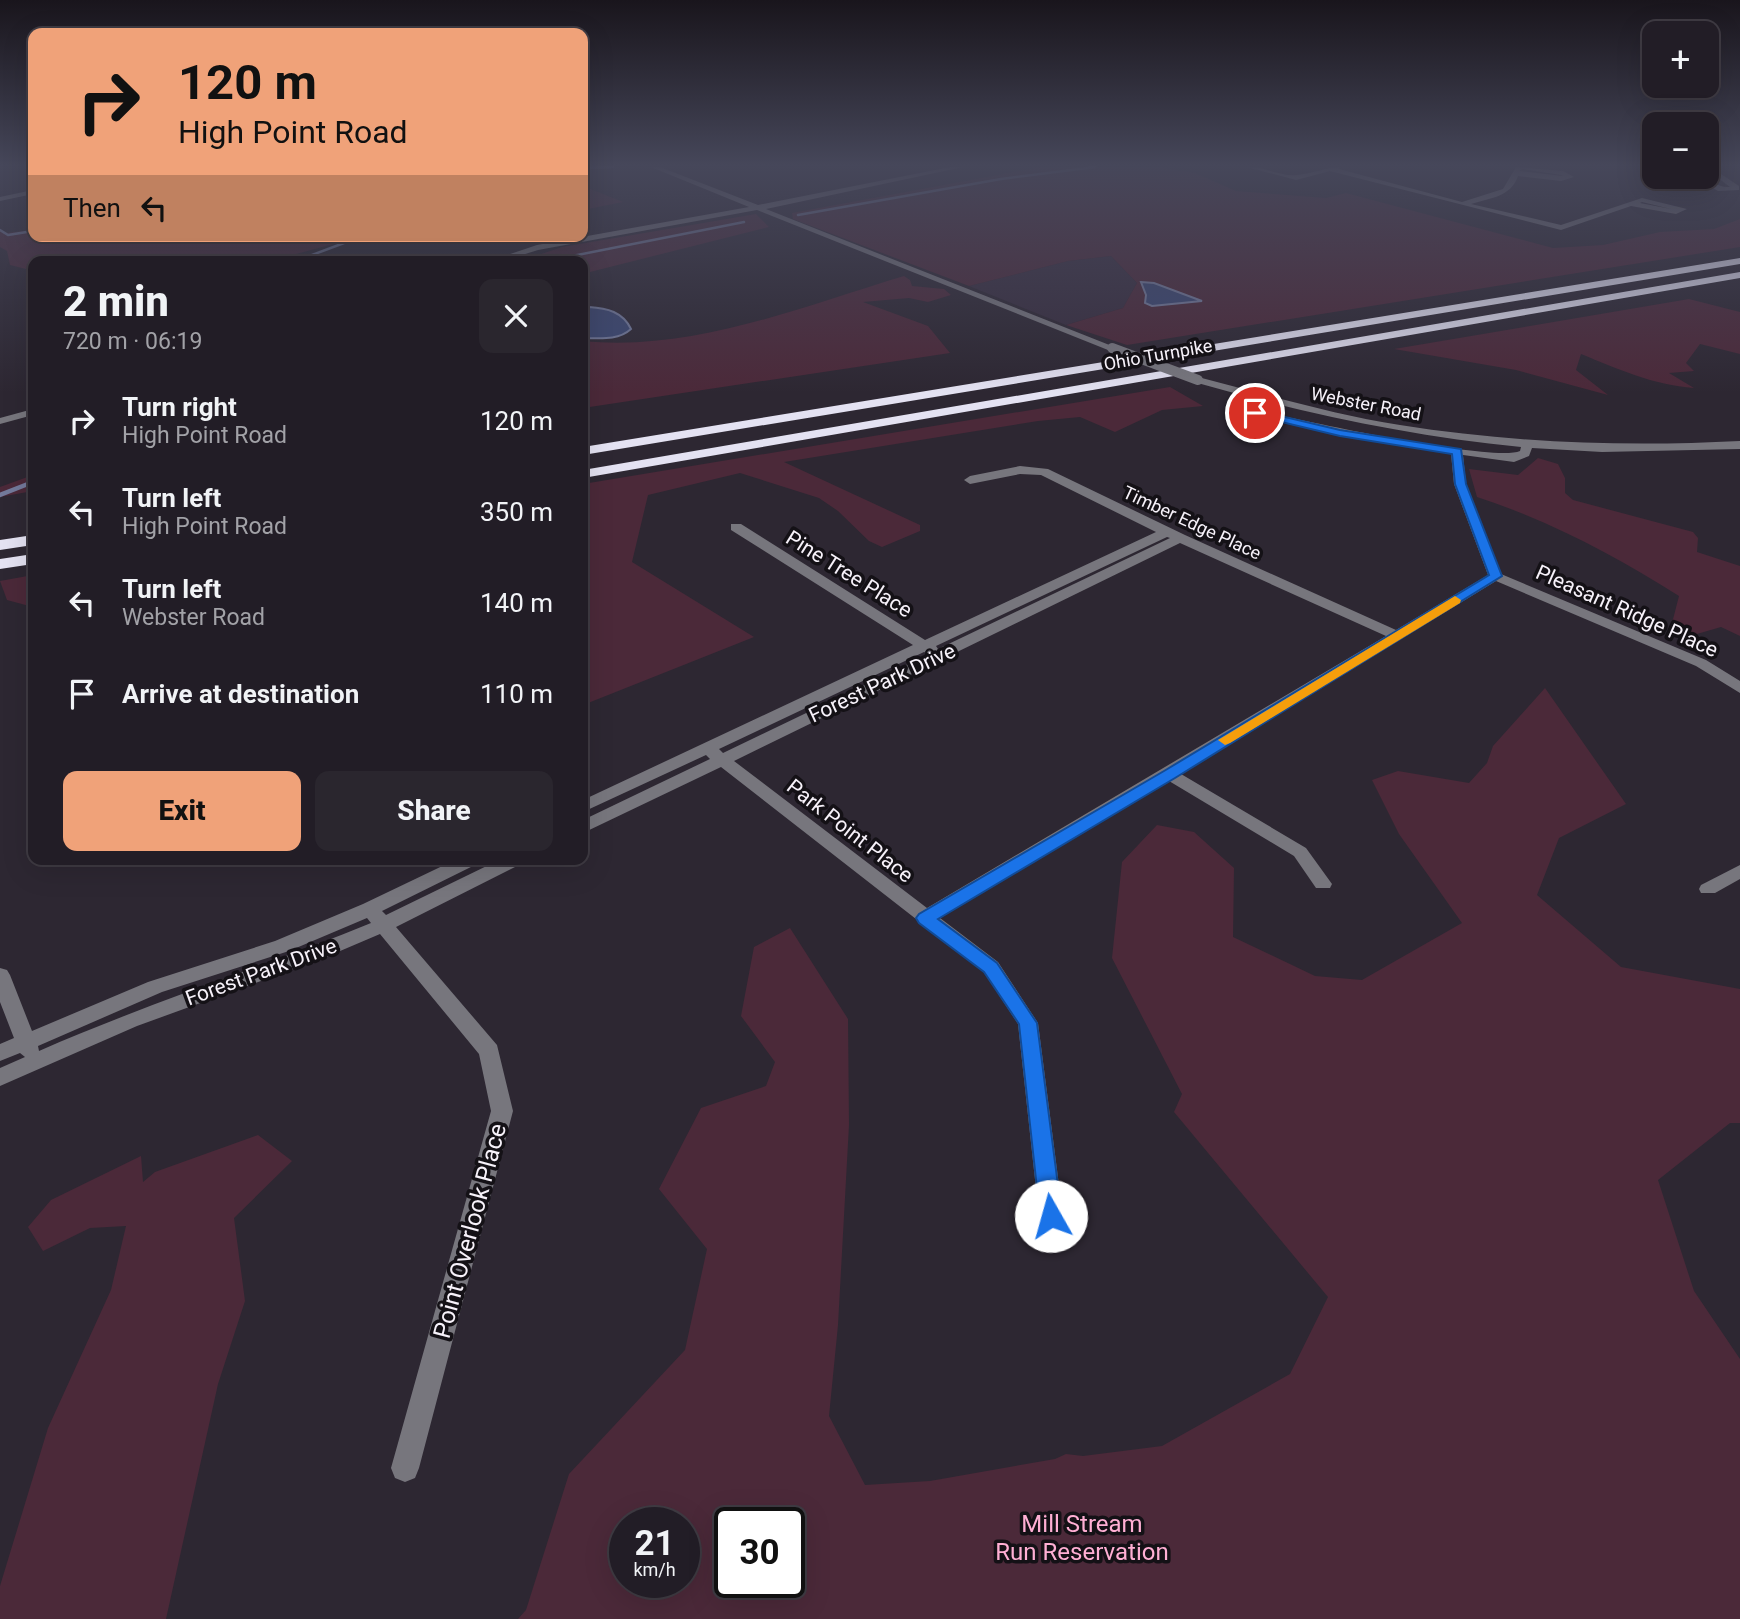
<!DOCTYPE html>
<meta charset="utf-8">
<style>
:root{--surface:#221d26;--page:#2a262e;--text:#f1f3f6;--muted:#a2a2a7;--line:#3f3b43;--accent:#f0a279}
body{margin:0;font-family:Roboto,sans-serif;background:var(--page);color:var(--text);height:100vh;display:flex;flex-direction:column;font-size:26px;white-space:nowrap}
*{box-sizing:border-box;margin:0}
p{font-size:23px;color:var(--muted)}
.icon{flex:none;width:38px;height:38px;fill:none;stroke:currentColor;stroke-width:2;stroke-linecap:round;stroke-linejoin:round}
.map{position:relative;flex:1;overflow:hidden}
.sheet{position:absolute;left:28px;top:256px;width:560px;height:609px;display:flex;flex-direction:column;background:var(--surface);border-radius:14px;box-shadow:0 7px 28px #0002,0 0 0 2px var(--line)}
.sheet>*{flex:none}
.top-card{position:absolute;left:28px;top:28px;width:560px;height:214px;border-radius:14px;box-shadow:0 7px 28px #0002,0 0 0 2px var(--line);background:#f0a279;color:#111;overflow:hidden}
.buttons{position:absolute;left:1642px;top:21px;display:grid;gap:14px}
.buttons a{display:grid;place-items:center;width:77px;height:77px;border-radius:14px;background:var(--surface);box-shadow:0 7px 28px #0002,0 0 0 2px var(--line);font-size:35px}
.speed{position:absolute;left:609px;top:1507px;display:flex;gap:14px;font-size:35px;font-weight:700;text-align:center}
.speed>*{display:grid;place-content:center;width:91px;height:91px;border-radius:50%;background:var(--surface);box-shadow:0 7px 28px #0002,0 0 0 2px var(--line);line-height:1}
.speed small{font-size:18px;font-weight:400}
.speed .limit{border:4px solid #111;border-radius:10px;background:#fff;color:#111}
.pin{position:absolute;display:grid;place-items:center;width:60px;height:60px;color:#fff;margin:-30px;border:4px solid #fff;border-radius:50%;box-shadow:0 2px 7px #0007}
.me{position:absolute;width:77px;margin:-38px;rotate:353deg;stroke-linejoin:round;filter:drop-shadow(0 0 5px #0008)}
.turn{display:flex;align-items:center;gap:24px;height:147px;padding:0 35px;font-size:32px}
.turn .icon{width:91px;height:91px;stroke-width:2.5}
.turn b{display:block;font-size:49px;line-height:60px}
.then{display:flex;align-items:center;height:66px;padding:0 35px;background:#0003;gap:14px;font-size:26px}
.round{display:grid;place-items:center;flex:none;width:74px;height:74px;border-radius:14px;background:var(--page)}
.head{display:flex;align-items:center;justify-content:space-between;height:119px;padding:0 35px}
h1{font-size:42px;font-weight:800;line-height:52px}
.action{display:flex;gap:14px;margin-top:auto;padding:14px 35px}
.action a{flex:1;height:80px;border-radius:14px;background:var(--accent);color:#111;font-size:28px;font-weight:800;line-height:80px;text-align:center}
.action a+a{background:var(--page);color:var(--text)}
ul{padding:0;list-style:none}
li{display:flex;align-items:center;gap:21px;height:91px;padding:0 35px}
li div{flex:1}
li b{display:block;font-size:26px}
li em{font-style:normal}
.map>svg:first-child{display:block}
</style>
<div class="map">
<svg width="1740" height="1619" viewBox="0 0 1740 1619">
<rect width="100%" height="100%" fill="#2d2732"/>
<polygon fill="#372d3e" points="1111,256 1137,283 1123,308 1066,325 969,286 1068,261"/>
<g fill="#4b2939" fill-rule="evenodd">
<polygon points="1041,167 1158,167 1195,173 1236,191 1326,198 1346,193 1553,248 1603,245 1660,232 1714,229 1740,219 1740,247 1127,345 1066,325 1123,308 1137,283 1111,256 1068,261 969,286 793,219 792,213"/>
<polygon points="583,186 623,202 583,210"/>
<polygon points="756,214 769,227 590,272 583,276 583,261 521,261 562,247"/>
<polygon points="33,230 33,236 363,236 270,261 208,258 197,261 33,261 33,274 30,270 10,265 7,251 0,247 0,231 6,233"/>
<path d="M904,276l6,4 2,6 32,3 7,6 -23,7 -19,-4 -46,4 65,24 22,27 -367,55v-67c110,11 217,-34 321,-65z"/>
<path d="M1689,299l51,13v42l-40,-10 -14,19 8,8 -25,2 25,15c-41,-3 -76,-19 -113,-34l-5,16 32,25 -92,-25 -122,-21z"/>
<polygon points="1170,387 1203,406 1162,410 1115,432 1080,417 1038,421 784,462 920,525 920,531 882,547 869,541 838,511 819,498 740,473 648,495 632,562 754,637 583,705 583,484"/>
<path d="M1538,458l20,6 7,14v15l8,7 120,32 5,6 -1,14 43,14v70l-19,-9 -31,9 -19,-9 8,-31c-63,-40 -131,-76 -202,-99l-8,-28 49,6z"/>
<polygon points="33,475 33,491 0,497 0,487"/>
<polygon points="33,575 33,607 7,600 0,581"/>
<path d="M1545,688l81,116 -67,34 -22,57 84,72 119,22v134h-10l-72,57 36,111 46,68v260h-1222l8,-9 43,-136 116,-124 22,-101 -48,-60 42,-81 65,-22 9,-24 -34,-46 13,-69 36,-19 58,91 1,106 -11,200 -9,91 36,69 65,-4 125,-22 11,-5 17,2 79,-10 128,-72 38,-77 -154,-185 8,-18 -70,-136 10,-96 35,-37 37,7 40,36 -1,69 82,39 47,4 100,-57 -63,-89 -27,-54 26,-9 71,12 18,-20 6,-17zM625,1522h59v60h-59zM730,1522h59v60h-59z"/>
<polygon points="258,1135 292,1161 234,1218 245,1301 218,1384 166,1619 0,1619 0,1586 48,1428 111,1290 126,1226 90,1228 43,1251 28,1227 51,1200 141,1156 143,1182 155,1172"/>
</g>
<g fill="#3b4772" stroke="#737a9b" stroke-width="2">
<polygon points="1141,282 1154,283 1202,301 1152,306 1145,303 1146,295"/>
<path d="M589,307c18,1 34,5 42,22 -13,12 -32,9 -48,9v-29z"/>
</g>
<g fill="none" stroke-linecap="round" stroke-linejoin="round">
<g stroke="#737a9b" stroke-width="2.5">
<polyline points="583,168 613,167"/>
<polyline points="798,215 1001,179 1095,167"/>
<polyline points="0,230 8,235 33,231"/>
<polyline points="296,261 344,243 344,236"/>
<polyline points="547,261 744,222"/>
</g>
<polyline stroke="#737a9b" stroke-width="4.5" points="0,495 33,482"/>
<g fill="#77767d" fill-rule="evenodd">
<polygon points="651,167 660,167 758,205 950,167 963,167 766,209 1117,348 1108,350 757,210 538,250 503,261 489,261 537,245 749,207"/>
<path d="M1247,167c17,-1 34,10 50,8 15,-1 29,-8 44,-8l-2,2 123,33 41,-13 13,-22 47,4 11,6 -13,4 -43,-5c-7,21 -28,22 -47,28l90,21 81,-27 45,11 -11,5 -45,-8 -70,24 -231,-59 -34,9zM1522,169l39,6 2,1 -44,-5zM1642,202l29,7 -31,-6z"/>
<polygon points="1647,167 1654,167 1654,169 1648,169"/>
<path d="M1721,174l18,12v4l-21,1 -24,-14c13,-1 22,11 36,10l-12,-9z"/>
<polygon points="33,190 33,194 0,201 0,197"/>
<path d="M1198,377c67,17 133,37 202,48 113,18 226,22 340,16v8l-138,3 -70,-4 -3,8 -15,6 -51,-7 3,29 35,90 205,86 34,21v12l-44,-27 -200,-85 -315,193 125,74 26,36 -2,4h-14l-22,-32 -125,-75 -229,137 58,44 40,61 25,193 -4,7 -8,3 -8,-3 -4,-7 -21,-192 -34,-52 -263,-205 -138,66v-13l127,-61 -4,-4 -123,57v-12l330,-155 -182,-115v-6h10l184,116 231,-108 -115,-57 -21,-1 -50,10 -6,-4 6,-4 50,-10 28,3 137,66 211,95 92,-55 -34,-91 -3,-30 -131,-23 -71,-18 6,-3c40,9 238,53 265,41l1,-4c-112,-11 -219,-34 -327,-65v-4zM1167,537l3,1 -232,111 -2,-3zM1180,543l206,93 -459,272 -193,-147zM924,652l5,2 -206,99 -4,-4z"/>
<polygon points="33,409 33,415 0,424 0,418"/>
<path d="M457,859h25l-3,4 -97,48 4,4 115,-56h25l-3,4 -127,64 101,118 16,66 -94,357 -4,10 -10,4 -10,-4 -4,-10 100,-357 -12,-57 -99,-120 -61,26 -182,66 -137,60v-18l25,-11 -5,-4 -20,8v-17l14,-6 -14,-36v-34l7,2 3,5 22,56 116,-49 127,-41 88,-37zM367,918l4,5c-110,45 -223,80 -332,128l-1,-5 124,-54 127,-41z"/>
<polygon points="1740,865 1740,879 1715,893 1701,893 1699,889 1701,885"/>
</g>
<g fill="#e4e2f2" fill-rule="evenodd">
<polygon points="1740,258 1740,264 583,455 583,447"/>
<polygon points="1740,272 1740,278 583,478 583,470"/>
<polygon points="33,535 33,545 0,550 0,540"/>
<polygon points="33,554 33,564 0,569 0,559"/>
</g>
<polyline stroke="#77767d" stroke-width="10" points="1112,348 1198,380"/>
</g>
<linearGradient id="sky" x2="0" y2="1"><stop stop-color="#19151c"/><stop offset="0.42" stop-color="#46475a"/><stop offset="1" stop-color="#46475a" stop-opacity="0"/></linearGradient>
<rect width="1740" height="393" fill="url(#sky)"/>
<polygon fill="#1a73e8" stroke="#114b97" stroke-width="2" points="1255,410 1340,430 1461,449 1466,484 1502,576 1175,778 938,919 997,963 1037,1023 1062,1216 1059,1223 1051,1226 1044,1223 1040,1216 1019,1024 984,972 919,923 916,918 919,914 1164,771 1489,575 1455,484 1452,454 1340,436 1252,415 1252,411"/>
<polygon fill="#f59e0b" points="1455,596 1461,600 1460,603 1230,743 1225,745 1218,740"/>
<g text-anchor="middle" stroke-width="7" stroke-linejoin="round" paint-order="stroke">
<g font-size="18" fill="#f7f2fa" stroke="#141116">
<text transform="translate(1158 355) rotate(-10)" y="6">Ohio Turnpike</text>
<text transform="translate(1366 404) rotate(11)" y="6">Webster Road</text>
<text transform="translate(1192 523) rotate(25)" y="6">Timber Edge Place</text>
</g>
<g font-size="21" fill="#f7f2fa" stroke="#141116">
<text transform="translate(849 574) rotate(32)" y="7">Pine Tree Place</text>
<text transform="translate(1627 611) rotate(24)" y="7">Pleasant Ridge Place</text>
<text transform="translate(882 683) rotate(-25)" y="7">Forest Park Drive</text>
<text transform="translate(850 831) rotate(38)" y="7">Park Point Place</text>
<text transform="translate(261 972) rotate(-20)" y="7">Forest Park Drive</text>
</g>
<g font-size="24" fill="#f7f2fa" stroke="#141116">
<text transform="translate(470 1231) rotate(-75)" y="8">Point Overlook Place</text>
</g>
<g font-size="24" fill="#ffafd4" stroke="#141116">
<text x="1082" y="1532">Mill Stream<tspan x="1082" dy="28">Run Reservation</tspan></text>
</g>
</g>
</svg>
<div class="buttons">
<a>+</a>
<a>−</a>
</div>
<div class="speed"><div>21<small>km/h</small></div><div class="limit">30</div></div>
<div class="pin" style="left:1255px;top:413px;background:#d93025"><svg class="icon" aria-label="arrive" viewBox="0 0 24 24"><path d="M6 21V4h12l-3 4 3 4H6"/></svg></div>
<svg class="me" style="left:1051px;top:1216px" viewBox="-20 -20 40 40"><circle r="19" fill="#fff"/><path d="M0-13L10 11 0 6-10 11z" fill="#1a73e8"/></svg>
<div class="top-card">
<div class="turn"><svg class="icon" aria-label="right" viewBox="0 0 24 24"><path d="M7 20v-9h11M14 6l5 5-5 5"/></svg><div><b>120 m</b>High Point Road</div></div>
<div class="then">Then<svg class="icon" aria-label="left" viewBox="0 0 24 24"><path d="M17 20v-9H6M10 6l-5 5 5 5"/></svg></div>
</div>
<section class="sheet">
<div class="head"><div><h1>2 min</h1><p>720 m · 06:19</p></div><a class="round"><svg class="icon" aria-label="close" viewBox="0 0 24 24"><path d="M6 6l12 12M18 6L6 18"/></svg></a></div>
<ul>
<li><svg class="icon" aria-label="right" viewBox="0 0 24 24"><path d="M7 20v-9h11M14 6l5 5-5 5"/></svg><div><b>Turn right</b><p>High Point Road</p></div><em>120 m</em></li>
<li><svg class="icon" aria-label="left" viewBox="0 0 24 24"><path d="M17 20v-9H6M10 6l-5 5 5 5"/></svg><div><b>Turn left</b><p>High Point Road</p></div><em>350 m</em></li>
<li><svg class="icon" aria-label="left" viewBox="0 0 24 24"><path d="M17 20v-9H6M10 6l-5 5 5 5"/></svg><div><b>Turn left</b><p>Webster Road</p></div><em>140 m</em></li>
<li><svg class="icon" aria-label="arrive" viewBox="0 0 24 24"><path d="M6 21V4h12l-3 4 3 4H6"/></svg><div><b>Arrive at destination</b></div><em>110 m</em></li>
</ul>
<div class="action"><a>Exit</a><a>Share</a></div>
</section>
</div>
